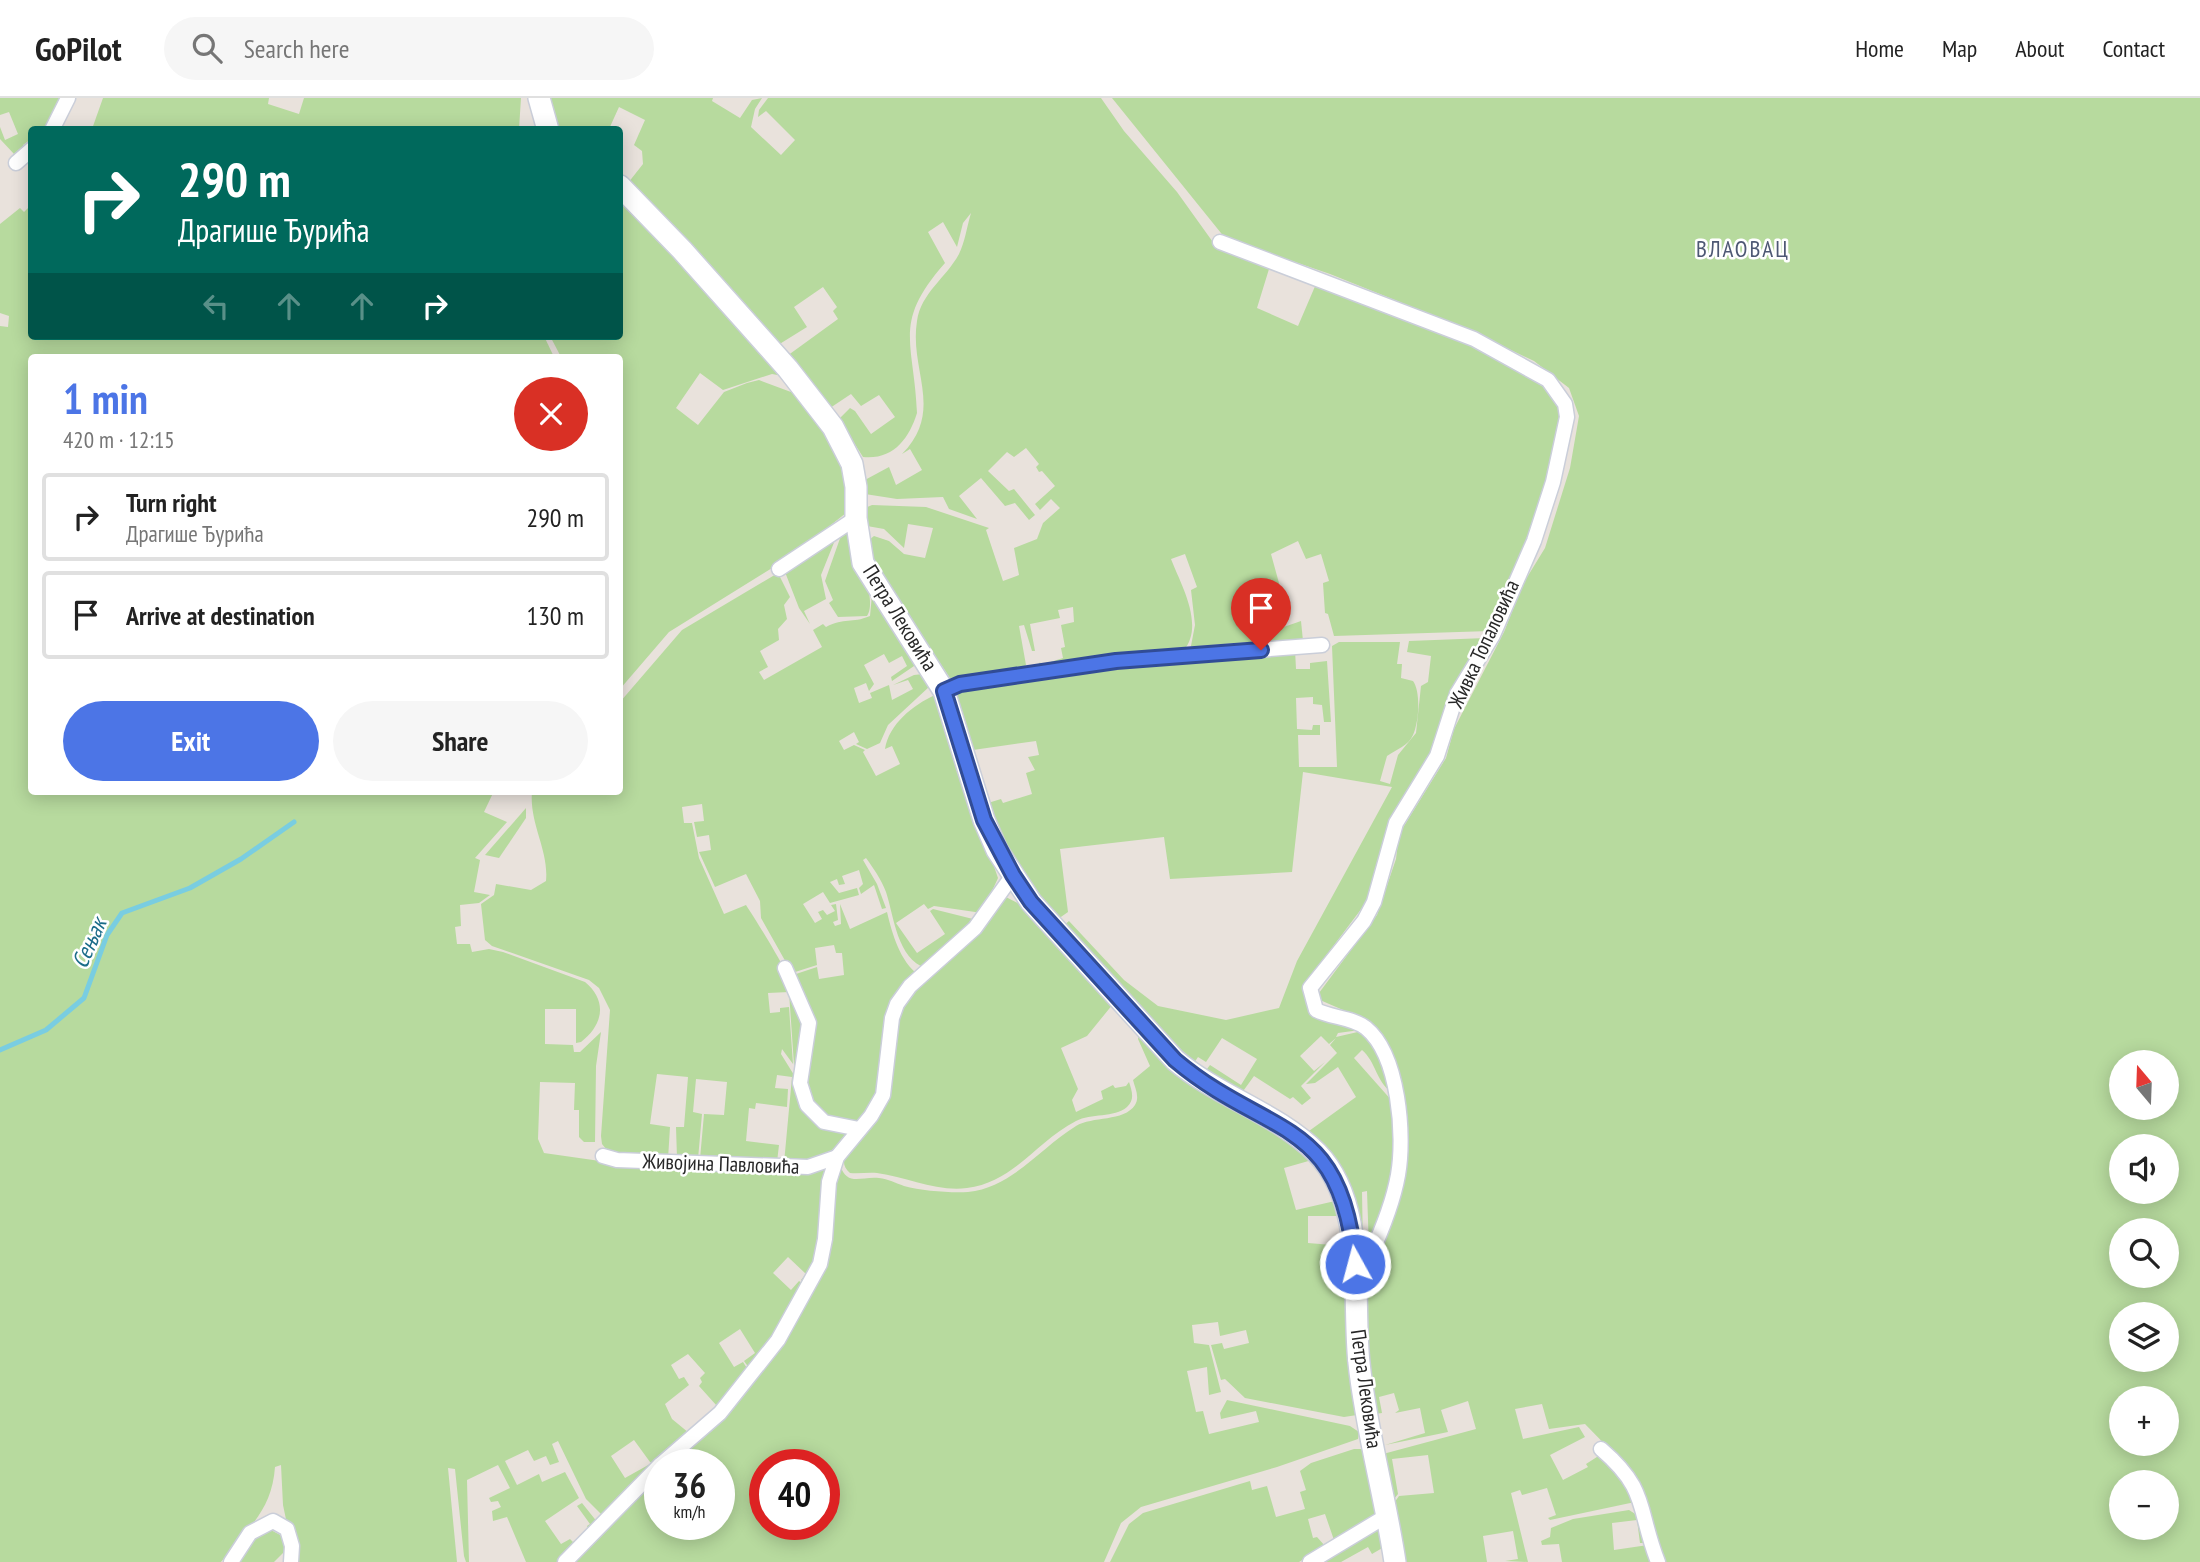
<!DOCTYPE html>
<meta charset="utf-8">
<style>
:root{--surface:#fff;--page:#f6f6f6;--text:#222;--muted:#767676;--line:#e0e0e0;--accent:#4c75e6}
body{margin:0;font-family:"PT Sans Narrow",sans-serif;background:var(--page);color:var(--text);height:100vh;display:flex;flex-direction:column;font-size:26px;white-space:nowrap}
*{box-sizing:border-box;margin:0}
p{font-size:23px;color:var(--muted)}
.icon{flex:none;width:38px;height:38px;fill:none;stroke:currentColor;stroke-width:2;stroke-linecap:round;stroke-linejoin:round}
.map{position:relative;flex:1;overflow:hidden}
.panel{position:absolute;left:28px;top:256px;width:595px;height:441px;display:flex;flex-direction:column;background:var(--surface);border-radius:7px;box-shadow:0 4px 18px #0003}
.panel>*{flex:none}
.top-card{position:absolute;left:28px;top:28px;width:595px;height:214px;border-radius:7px;box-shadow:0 4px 18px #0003;background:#00695c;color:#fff;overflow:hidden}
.needle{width:46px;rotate:341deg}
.fabs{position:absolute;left:2109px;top:952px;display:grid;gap:14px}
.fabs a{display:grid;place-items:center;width:70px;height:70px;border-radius:50%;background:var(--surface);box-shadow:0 4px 18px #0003;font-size:35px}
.speed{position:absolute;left:644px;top:1351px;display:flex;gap:14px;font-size:35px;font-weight:700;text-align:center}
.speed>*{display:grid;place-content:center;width:91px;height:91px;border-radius:50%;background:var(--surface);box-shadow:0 4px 18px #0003;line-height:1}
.speed small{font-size:18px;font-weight:400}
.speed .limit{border:10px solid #d22;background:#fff;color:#111}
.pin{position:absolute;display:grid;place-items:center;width:60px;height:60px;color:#fff;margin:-72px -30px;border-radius:50% 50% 50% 0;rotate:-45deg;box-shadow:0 0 7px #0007}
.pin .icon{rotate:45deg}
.me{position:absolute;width:77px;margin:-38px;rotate:353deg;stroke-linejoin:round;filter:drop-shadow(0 0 5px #0008)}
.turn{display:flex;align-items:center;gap:24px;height:147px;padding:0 35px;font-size:32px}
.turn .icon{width:91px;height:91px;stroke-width:2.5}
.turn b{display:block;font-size:49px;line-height:60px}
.lanes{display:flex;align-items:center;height:66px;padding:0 35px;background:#0003;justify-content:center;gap:35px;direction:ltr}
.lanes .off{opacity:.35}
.round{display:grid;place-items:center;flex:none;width:74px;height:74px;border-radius:37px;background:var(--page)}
.headline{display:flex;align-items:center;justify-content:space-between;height:119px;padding:0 35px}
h1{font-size:42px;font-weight:700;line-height:52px;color:var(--accent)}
.cta{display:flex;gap:14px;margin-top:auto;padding:14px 35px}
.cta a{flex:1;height:80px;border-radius:42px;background:var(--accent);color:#fff;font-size:28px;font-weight:700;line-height:80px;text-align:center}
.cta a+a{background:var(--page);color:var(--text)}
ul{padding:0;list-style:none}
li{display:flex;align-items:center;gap:21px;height:88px;margin:0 14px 10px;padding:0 21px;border:4px solid var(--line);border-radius:7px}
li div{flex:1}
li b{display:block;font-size:26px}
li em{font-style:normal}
header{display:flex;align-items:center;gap:42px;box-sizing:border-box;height:98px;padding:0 35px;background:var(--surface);border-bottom:2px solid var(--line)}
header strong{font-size:33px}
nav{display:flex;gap:38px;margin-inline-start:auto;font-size:24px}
.search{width:490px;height:63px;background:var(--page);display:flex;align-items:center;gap:18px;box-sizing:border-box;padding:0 24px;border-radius:38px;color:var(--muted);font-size:26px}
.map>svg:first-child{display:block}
</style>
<header>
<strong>GoPilot</strong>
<div class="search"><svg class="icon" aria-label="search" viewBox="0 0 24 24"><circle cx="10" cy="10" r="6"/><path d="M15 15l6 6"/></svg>Search here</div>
<nav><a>Home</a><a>Map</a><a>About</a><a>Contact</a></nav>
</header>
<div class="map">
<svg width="2200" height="1464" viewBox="0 0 2200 1464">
<rect width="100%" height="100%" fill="#e9e2dc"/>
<g fill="#b7da9e" fill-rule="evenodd">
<polygon points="0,0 64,0 46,31 32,32 31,41 23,47 26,52 15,57 0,41 0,29 5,42 18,36 9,14 0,17"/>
<polygon points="103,0 269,0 268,6 299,16 304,0 521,0 519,31 92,31"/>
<path d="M546,0h167l-1,3 28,17 12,-18 10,-2 -7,11 -4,18 30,28 14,-15 -29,-29 -8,6 1,-7 9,-12h333l23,33 53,61 38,53 54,24 -12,39 41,18 18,-42 162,64 71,39 13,20 -21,105 -51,119 -156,5 -6,-22 -3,-1 -2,-30 6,-2 -8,-27 -15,5 -8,-18 -27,13 11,40 -21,9 -1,29 -9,13 -61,6 5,-26 -4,-35 6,-3 -12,-33 -14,5c9,24 34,65 13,91l-147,18 3,-6 1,3 22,-7 -2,-10 4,-1 -4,-22 13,-3 -1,-15 -15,3 2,8 -30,6 5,27h-3l-8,-26 -5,1 7,39 -4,4 -72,9 -79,-118 -2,-20 5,-4 15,5 15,13 21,4 8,-30 -25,-4 -4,24 -20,-19 -17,-3 -2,-18 7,-3 54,2 63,21 -3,2 17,51 16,-6 -5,-27 23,-9 6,-16 17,-15 -9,-9 -11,11 -5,-6 20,-18 -13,-15 -3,1 -3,-5 3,-3 -13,-16 -12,9 -7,-5 -19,19 21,20 5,-2 21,26 -6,5 -14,-17 -10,3 -24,-28 -22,18 18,23 -28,-10 -6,-12 -46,2 -32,-5 -2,-13 26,-14 7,18 26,-15 -12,-21 -8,5c43,-44 7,-83 15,-133 4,-28 29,-43 42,-67 6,-12 8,-28 12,-41l-8,10 -6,24 -14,-25 -15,10 17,31c-53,60 -31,78 -28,150 -8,26 -24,47 -54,44l-24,-38 11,-11 5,3 16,23 24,-17 -16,-22 -18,11 -10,-12 -21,14 -43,-52 51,-37 -5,-8 4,-4 -14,-20 -29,20 13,20 -29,18 -150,-162 15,-19 -1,-13 -8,-6 11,-25 -26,-13 -10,22h-52z"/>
<path d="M1112,0h1088v1464h-538l-36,-96 -41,-42 -36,5 -7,-25 -27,5 8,30 56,-12 6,10 -35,18 13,25 25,-13 -2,-3 14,-9 9,4 26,43 -85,18 -2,-2 8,-3 -9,-27 -25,7 -2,-5 -9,3 17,69 -23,-1 13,-2 -5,-28 -30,5 4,26h-83l-10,-59 5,-7 35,-3 -6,-38 -36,4 6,35 -4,5 -11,-45 93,-25 -8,-28 -27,9 7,22 -63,13 40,-12 -5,-25 -25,5 4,-3 -5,-17 -15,4 3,16 -7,1 -9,-54 -2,-75 39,-124 -22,-120 -43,-27 5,-4 -23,-10 -1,-7 58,-78 19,-56 3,-25 47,-76 8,-29 50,-97 19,-48 22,-36 25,-80 9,-52 -10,-28 -35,-27 -72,-34 -132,-53 -105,-36zM2121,964h45v46h-45zM2121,1048h45v46h-45zM2121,1132h45v46h-45zM2121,1216h45v46h-45zM2121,1300h45v46h-45zM2121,1384h45v46h-45z"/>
<polygon points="620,100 783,278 772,276 723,292 700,275 676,310 698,327 724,294 747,285 759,282 799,297 845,366 846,415 793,457 669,534 620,591 620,259 561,259 550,238 620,238"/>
<path d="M31,107l1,131h512l10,21h-522v434h462l-10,21 23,10 -32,36 5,2 -6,32 16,3 -11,8 -19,2 1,21 -6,1 2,17h13l2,8 17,-3 14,3 82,30c23,19 18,43 -4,60l-5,1v-34h-31v35l28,1 1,7h6l21,-20 -5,34 -1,76h-11l-5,-5v-27h-5l1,-27 -35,-1 -2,57 6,14 56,8 229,4 -8,80 -14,39 -6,-4 5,-6 -18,-17 -15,16 18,17 8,-9 7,5 -54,86 -8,-11 11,-8 -15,-24 -21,14 15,24 9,-5 7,11 -33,33 -18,-20 3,-4 -2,-4 5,-5 -17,-19 -17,11 8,14 5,-2 5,8 -24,19 7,15 17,14 -33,32 -6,-3 -16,-22 -23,16 14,22 25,-14 5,2 -53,49 -16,-16 -28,-58 -6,3 7,18 -9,3 -4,-9 -12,5 -6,-11 -23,11 12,24 22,-11 3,8 23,-10 14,26 -34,23 16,23 9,-5 3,3 16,-12 -2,-4 3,-2 -13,-18 5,-3 16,20 -37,39h-35l-19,-45 -14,4 -1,-10 9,-4 -3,-6 -7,1 -2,-4 21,-10 -12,-23 -31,15 2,82h-3l-2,-6 -9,-87 -7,-1 9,94h-162l-12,-57 -2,-40 -6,2c-3,44 -28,62 -54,95h-221v-1236l8,1 1,-11 -9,-3v-89l20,-16 4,4z"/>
<path d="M848,428c6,18 31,75 19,90l-29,1 -9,-14 4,-3 -8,-19 19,-54z"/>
<polygon points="835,442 821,477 826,501 804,513 810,526 799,510 785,474"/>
<path d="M778,475l12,24 -6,8 3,14 -9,10 1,11 -19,11 8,16 -9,5 5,8 58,-33 -9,-17 10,-6 3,3c19,-10 25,-3 44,-11l2,-21 45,69 -25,17 -1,-4 16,-11 -5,-10 -13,7 -5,-9 -20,11 10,19 -5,7 -3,-8 -12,5 5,15 13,-5 -2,-5 19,-8 3,15 21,-11 -5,-9 -15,5 21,-10 9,-1 7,12 -42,39 -8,18 -13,6 -11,-5 3,-2 -5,-10 -15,9 5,9 10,-5 11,5 -2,2 13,24 24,-12 -8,-18 -7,3c4,-25 28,-44 50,-54l63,183 -16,35 -48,-7 -6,3 -4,-5 -28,19 21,30 28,-19 -15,-23 3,-2 44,11 -25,28 -26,20c-29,-9 -32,-52 -40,-76 -5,-13 -12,-23 -20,-34l-3,2 14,24 9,24 -4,1 -8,-24 -13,9 -2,-6 4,-4 -4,-14 -17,6 3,8 -6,1 -2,-6 -7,3 9,11 18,-5 2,7 -29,8 -7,-11 -20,12 12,19 7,-4 -4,-7 5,-2 4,5 8,-4 -4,-6 5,-1 2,16 -5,2 2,4 6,-2 -1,-20 10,25 37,-17c5,21 13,50 32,63 -11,10 -22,20 -28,34 -16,39 5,85 -34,113l-14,1 -19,-6 -17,-22 -4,-20 7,-26 2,-24 -19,-50 24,-8 2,12 25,-4 -2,-22h-6l-2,-8 -19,3 2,17 -25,8 -31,-55 -1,-17 -14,-27 -31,13 -16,-35 12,-2 -2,-15 -12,2 -3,-15 10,-1 -2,-17 -20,3 2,16h8l7,35 25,56 22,-9c18,28 59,92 61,124 1,13 -5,26 -8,38l-5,-2 -5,-73 -21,1 2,20 10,-1v-4l9,-1 4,57 -11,-15 -1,5 13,21 12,36 14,12 29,9c-16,25 -36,33 -65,31l8,-86 -15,-2 -2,13 13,1 -1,18 -31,-4 -1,6 -6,-1 -3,33 33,4 -2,17 -77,-3 4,-45 20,1 3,-33 -31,-3 -3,33 9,2 -4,45 -21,-1 -1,-31h8l4,-50 -31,-3 -7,50 20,3 -2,32 -57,-4 -9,-11 -1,-8 9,-126 -11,-22 -10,-8 -97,-34 -7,-6 -4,-36 13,-9 2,-11 35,6 15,-9c3,-31 -17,-57 -14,-90h88v-89l62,-72z"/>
<polygon points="1301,523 1303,543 1268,547 1275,532"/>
<path d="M1486,540l-51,109 -46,78 -16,62 -11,21 -46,61 -11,24 1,12 6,8 48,17 -22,3 -2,4 26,-6 16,19 13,42c-15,-11 -15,-30 -29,-42l-8,8 39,44 3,68 -27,79 -2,-58 -5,1 1,57 -54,-118 47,-34 -18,-30 -23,16 -9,1 31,-31 -7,-8 6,-7 -7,6 -8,-8 -21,20 14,15 11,-9 -24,24 10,12 -9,7 -9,-8 -3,2 -36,-23 -13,18 -37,-21 6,-8 31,20 16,-26 -35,-21 -16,24 -8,-5 -4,6 -10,-5 -121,-132 6,-5 55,59 34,26 68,14 53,-12 18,-47 95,-174 -89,-15 -11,100 -122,7 -6,-42 -104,12 8,63 -10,7 -55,-75 -15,-41 13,-4 2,4 29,-9 -6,-21 9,-3 -7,-13 11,-2 -3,-14 -63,9 -16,-55 5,-6 126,-21 207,-18 1,19h14v-6l17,-2 4,61h-7l-2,-17 -9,-1v-7l-17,1 1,31 15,1 1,-5h7v10h-22l1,32h38l-5,-121 7,-4h61l-3,22h5l-1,14 12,3c8,11 6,41 0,54 -4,10 -17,15 -26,21l-7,25 10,3 8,-29 18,-22 5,-47 7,-4 3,-26 -24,-4 2,-11z"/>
<polygon points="526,710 526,720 499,760 485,757"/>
<path d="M1002,797l23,12 88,97 -26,32 -26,12 17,41 -6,11 4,12 27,-13 -2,-8 12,-6 2,3 11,-2 3,-4c3,9 6,18 -2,25 -13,11 -36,6 -51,14 -39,20 -62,61 -109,67 -30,4 -60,-11 -90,-15 -9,-1 -18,1 -27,0 -22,-18 23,-44 28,-61 10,-28 10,-60 19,-89 12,-41 74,-95 105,-128z"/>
<path d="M1139,936l24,28 125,79 24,19 -28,8 12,42 39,-9 5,15h-32v27l36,3 13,169 -13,2 -99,-19 -20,-19 -4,1 -10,-35 11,-2 2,6 25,-6 -3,-13 -26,6 -2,-14 -26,3 2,18 15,2 12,47 -12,3 -2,-28 -20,4 9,41 7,-1 6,23 50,-12 -3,-11 -35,8 -1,-6 7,-13 123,26 9,6 -1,7 -81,28 -136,40 -20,16 -17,39h-535l91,-90v52h59v-59h-52l20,-17 124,-158 29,-125c7,22 21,11 39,13 9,1 17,5 25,8 18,5 46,7 64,6 45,-5 72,-44 108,-66 16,-10 48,-4 59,-21 5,-8 0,-17 -2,-25l17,-14 -12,-27zM765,1367h59v59h-59z"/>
<polygon points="1354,1351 1364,1351 1378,1410 1375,1418 1334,1442 1325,1416 1308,1421 1313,1440 1317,1439 1325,1448 1299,1464 1110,1464 1129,1426 1143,1415 1250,1383 1252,1392 1267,1388 1276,1419 1305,1411 1300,1394 1306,1392 1300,1373 1311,1365"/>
<polygon points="1629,1412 1640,1419 1647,1445 1640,1445 1637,1422 1612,1425 1614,1452 1648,1447 1655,1464 1562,1464 1559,1446 1542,1447 1541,1443 1550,1439 1551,1430 1573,1421"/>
<polygon points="1380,1429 1384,1449 1372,1456 1368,1449 1341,1464 1316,1464"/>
<polygon points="269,1431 284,1439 286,1452 274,1464 239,1464 257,1438"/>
</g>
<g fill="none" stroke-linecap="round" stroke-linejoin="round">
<polyline stroke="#79cde1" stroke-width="5" points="0,952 46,932 84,900 107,837 122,815 190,790 241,761 294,724"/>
<g stroke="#caced9" stroke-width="17">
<g id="street">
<polyline points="52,32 68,0"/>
<polyline points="16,65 32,51"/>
<path d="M1220,144l254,97 74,41 17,24 2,13 -14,65 -19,59 -41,94 -36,59 -20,62 -41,67 -22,79 -10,19 -54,67 6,22c15,8 36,7 50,18 33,27 39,108 32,147 -5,28 -16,55 -28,81l-15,8"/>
<polyline points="779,471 856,420"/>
<polyline points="944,593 960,586 1116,563 1322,547"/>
<polyline points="785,870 809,925 800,985 807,1007 824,1024 859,1031"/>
<polyline points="603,1058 617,1062 808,1069 837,1059"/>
<path d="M1601,1351c48,41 36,60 57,113"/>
<polyline points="660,1367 720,1315 778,1242 820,1166 825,1141 829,1084 837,1059 871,1018 883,997 892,920 897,906 910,888 975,830 1013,777"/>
<polyline points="231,1464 250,1435 273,1423 287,1431 292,1448 291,1464"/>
<polyline points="565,1464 660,1367"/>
<polyline points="1310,1464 1388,1417"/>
</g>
</g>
<g stroke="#caced9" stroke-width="24">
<g id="secondary">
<polyline points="539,0 548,32"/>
<path d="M620,88l62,64 106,119 45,58 19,37 4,23v31l7,45 81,128 40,129 13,30 34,52 144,158c44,37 102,53 142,93 50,51 35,146 42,210 7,67 26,132 36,199"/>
</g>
</g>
<use href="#street" stroke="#fff" stroke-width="14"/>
<use href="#secondary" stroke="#fff" stroke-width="21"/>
</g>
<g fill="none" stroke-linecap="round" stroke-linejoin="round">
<g stroke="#314c96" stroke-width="18">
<path id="route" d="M1261,552l-145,11 -156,23 -16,7 40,129 29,55 18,27 144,158c92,78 167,55 180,204"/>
</g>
<use href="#route" stroke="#4c75e6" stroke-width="12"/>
</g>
<g text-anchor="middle" stroke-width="5" stroke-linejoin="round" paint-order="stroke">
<g font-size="21" fill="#282828" stroke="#fff">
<text transform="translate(900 520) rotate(58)" y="7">Петра Лековића</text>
<text transform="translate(1484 546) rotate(-65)" y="7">Живка Топаловића</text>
<text transform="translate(721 1066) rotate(2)" y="7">Живојина Павловића</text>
<text transform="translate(1366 1291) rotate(82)" y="7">Петра Лековића</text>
</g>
<g font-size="23" letter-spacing="2" fill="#4e5874" stroke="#fff">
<text x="1743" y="159">ВЛАОВАЦ</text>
</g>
<g font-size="23" font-style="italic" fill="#1b6c89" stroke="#fff">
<text transform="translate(89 845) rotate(-66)" y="8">Сењак</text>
</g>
</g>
</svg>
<div class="fabs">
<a><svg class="needle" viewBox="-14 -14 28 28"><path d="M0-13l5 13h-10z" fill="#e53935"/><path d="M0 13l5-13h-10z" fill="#767676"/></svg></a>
<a><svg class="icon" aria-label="sound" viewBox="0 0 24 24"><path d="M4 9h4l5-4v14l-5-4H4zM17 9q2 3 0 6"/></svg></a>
<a><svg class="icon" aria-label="search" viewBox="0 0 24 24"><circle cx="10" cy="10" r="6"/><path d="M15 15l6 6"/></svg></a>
<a><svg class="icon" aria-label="layers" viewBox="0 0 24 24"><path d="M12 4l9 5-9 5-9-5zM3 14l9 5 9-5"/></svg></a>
<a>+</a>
<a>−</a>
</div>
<div class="speed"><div>36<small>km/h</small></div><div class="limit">40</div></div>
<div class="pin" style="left:1261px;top:552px;background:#d93025"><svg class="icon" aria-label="arrive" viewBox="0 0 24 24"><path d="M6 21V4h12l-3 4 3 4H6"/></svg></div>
<svg class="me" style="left:1355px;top:1166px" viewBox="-20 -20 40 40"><circle r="17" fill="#4c75e6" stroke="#fff" stroke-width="3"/><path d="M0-11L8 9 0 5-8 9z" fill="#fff"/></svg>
<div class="top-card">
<div class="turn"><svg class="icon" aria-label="right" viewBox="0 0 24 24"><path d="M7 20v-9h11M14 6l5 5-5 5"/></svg><div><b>290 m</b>Драгише Ђурића</div></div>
<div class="lanes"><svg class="icon off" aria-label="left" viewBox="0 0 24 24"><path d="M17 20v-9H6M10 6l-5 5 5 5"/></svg><svg class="icon off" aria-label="ahead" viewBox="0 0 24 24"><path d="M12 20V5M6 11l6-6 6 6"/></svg><svg class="icon off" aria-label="ahead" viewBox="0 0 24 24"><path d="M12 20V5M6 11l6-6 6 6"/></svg><svg class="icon" aria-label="right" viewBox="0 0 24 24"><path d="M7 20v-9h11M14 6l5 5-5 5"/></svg></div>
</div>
<section class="panel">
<div class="headline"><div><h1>1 min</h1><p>420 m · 12:15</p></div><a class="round" style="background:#d93025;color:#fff"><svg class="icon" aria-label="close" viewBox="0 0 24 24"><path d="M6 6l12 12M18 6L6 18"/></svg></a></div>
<ul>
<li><svg class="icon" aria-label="right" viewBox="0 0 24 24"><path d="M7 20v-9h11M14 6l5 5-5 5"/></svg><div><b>Turn right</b><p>Драгише Ђурића</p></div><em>290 m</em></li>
<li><svg class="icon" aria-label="arrive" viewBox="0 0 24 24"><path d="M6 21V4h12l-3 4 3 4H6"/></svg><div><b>Arrive at destination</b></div><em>130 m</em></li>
</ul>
<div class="cta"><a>Exit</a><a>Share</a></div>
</section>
</div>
